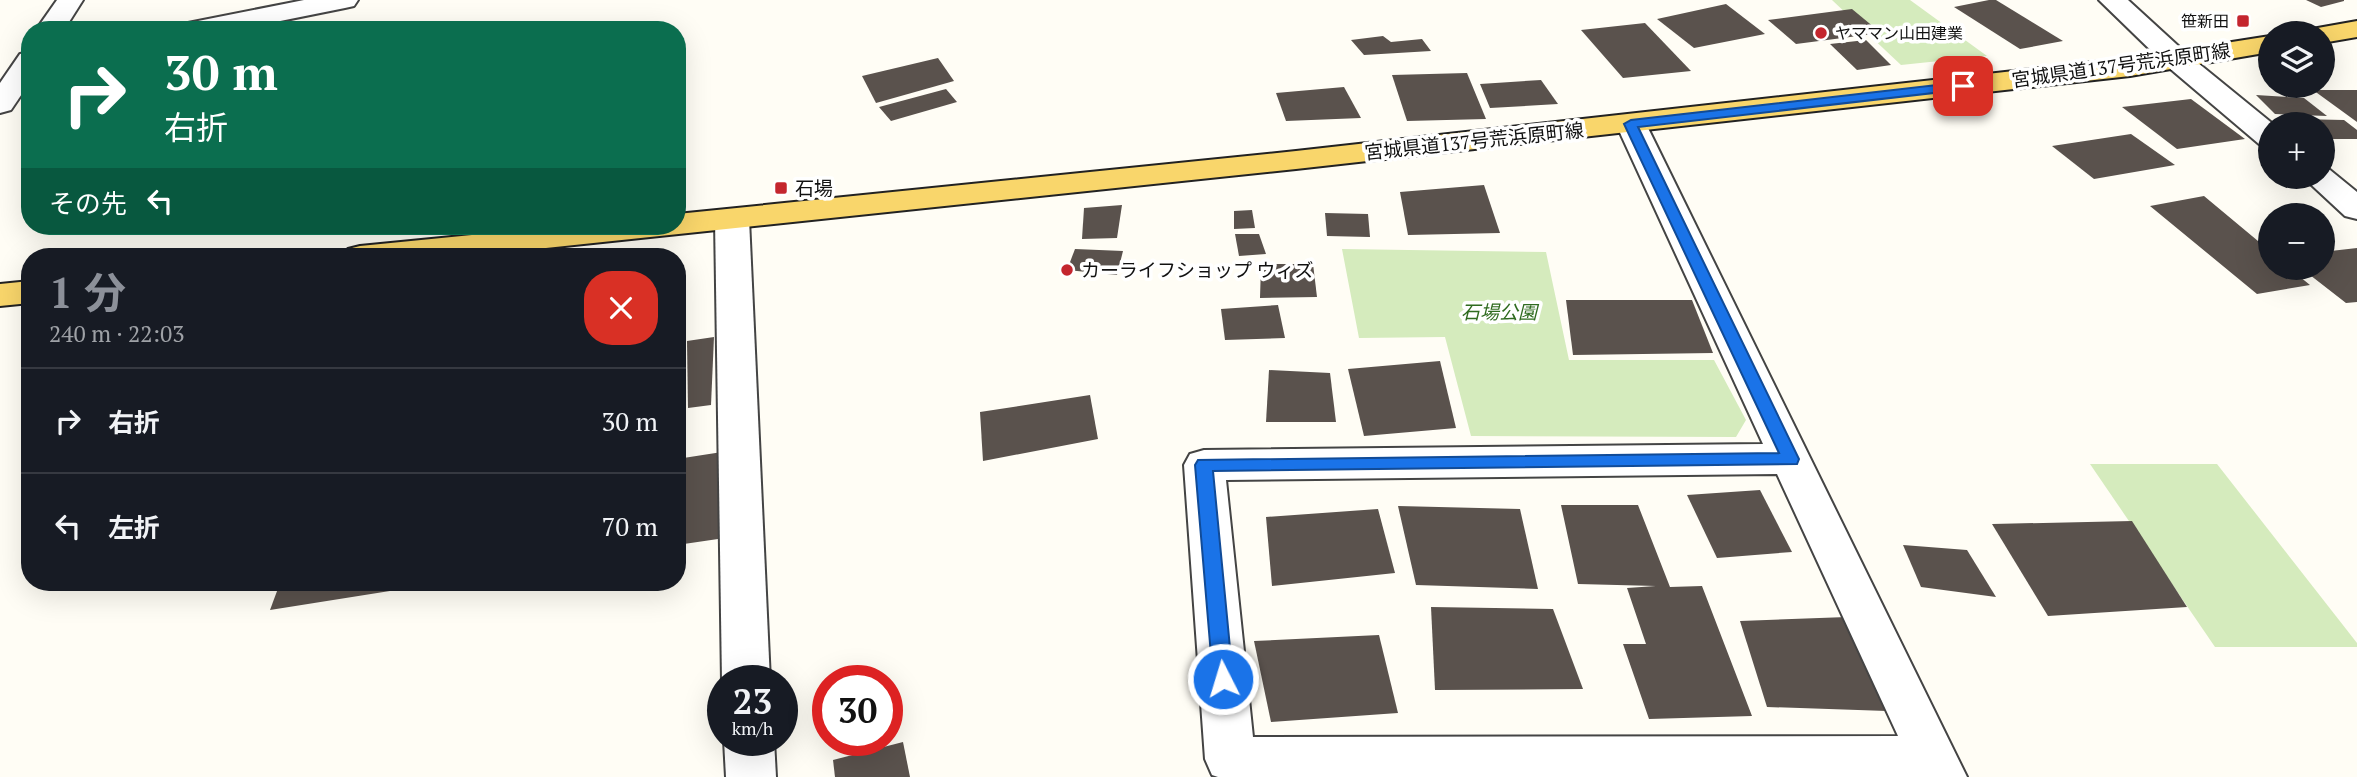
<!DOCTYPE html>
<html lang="ja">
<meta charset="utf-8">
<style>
:root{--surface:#171b24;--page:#242831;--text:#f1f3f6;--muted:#9ea1a6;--line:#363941;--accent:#8c9099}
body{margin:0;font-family:"PT Serif","Noto Sans JP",serif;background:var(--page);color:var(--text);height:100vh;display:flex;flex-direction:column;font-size:26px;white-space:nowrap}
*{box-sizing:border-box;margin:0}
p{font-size:23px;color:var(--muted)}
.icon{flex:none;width:38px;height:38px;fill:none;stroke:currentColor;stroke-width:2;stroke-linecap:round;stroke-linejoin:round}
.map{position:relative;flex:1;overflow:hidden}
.sheet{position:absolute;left:21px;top:248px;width:665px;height:343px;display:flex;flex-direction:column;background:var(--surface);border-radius:28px;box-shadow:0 7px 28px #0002}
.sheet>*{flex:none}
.guide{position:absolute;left:21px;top:21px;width:665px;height:214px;border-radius:28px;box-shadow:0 7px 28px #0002;background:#0b6e4f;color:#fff;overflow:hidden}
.tools{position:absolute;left:2258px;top:21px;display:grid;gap:14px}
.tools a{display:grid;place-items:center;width:77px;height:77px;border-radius:50%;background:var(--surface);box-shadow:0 7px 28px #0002;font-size:35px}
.speed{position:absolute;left:707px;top:665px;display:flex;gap:14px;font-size:35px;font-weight:700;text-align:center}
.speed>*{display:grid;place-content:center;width:91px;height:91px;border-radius:50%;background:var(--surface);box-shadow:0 7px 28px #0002;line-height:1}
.speed small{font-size:18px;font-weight:400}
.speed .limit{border:10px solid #d22;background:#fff;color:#111}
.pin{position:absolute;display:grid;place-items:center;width:60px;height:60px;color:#fff;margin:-30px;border-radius:14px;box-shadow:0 4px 10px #0006}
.me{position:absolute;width:77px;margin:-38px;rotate:355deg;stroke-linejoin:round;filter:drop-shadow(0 0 5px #0008)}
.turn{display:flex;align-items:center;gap:24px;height:147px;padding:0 28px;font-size:32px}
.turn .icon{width:91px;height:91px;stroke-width:2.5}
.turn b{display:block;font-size:49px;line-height:60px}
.then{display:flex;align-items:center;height:66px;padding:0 28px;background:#0003;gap:14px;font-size:26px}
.round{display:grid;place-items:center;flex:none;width:74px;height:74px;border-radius:28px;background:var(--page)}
.head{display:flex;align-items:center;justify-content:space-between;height:119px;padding:0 28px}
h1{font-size:42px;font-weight:700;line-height:52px;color:var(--accent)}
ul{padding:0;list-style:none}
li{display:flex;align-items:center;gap:21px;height:105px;padding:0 28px;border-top:2px solid var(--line)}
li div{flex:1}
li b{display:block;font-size:26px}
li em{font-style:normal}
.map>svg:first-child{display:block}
</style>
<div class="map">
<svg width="2357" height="777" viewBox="0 0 2357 777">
<rect width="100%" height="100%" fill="#fffdf5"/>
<g fill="#d5ebbd">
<polygon points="1832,0 1910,0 1987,56 1901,65"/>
<polygon points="1342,249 1546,252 1569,360 1714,360 1746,420 1736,437 1471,436 1445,337 1359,338"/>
<polygon points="2090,464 2217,464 2357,643 2357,647 2215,647"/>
</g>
<g fill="#5a524d">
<polygon points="1989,0 1996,0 2063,41 2020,49 1954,7"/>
<polygon points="2306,0 2344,0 2344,1 2321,7"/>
<polygon points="1726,4 1765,34 1694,48 1657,19"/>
<polygon points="1852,9 1881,33 1796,44 1768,20"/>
<polygon points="1645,23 1691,71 1623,78 1581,30"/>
<polygon points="1383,36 1391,42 1422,39 1431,51 1364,55 1351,40"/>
<polygon points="1866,40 1891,65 1857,70 1830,44"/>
<polygon points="938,58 954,81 876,103 862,76"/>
<polygon points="1467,73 1486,119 1407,121 1392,75"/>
<polygon points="1541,80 1558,104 1490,108 1480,84"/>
<polygon points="1344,87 1361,118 1286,121 1276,93"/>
<polygon points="946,89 957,102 891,121 879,107"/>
<polygon points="2313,90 2357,90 2357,122"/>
<polygon points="2256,95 2304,98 2327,116 2275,114"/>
<polygon points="2191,99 2245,139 2177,149 2122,107"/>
<polygon points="2296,119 2344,120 2357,130 2357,139 2322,139 2322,124 2302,124"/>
<polygon points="2131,134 2175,165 2094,179 2052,146"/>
<polygon points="1484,185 1500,233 1408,235 1400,192"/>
<polygon points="2204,196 2270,251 2270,268 2289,268 2310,285 2257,294 2150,206"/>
<polygon points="1122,205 1117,238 1082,239 1084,208"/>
<polygon points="1252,210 1255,228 1234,229 1234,211"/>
<polygon points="1325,213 1368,214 1370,237 1327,236"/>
<polygon points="1235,234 1259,234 1266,254 1239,256"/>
<polygon points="2357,248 2357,302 2346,303 2301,268 2322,268 2322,252"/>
<polygon points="1075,249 1123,251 1117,275 1067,270"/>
<polygon points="1261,264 1313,264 1317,297 1260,298"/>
<polygon points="1566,300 1692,300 1713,353 1573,355"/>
<polygon points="1278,305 1285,338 1225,340 1221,309"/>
<polygon points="714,337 711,405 688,408 687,341"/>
<polygon points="1440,361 1456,428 1364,436 1348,369"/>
<polygon points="1269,370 1330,373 1336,422 1266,422"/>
<polygon points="1090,395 1098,439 983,461 980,412"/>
<polygon points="722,452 718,539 677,545 677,459"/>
<polygon points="1760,490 1792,552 1717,558 1687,495"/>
<polygon points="1561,505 1638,505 1670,587 1702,586 1752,716 1649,719 1623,644 1646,644 1627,588 1656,586 1578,584"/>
<polygon points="1398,506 1520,509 1538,589 1416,585"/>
<polygon points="1378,509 1395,573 1272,586 1266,517"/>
<polygon points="2132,521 2187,607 2048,616 1992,524"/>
<polygon points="1903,545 1967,550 1996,597 1921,587"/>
<polygon points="280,583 434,583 434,584 270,610"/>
<polygon points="1431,607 1553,609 1583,689 1435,690"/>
<polygon points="1847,617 1887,711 1767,707 1740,621"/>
<polygon points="1379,635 1398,713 1271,722 1254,641"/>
<polygon points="903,742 910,777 835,777 833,760"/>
</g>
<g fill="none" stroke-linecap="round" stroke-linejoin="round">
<g stroke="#444" stroke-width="4">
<g id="minor">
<polygon points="57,0 83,0 64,30 36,30"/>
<polygon points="304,0 358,0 354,6 345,8 236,30 179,30 183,24 193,22"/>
<polygon points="2099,0 2128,0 2187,54 2273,124 2270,124 2270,146 2259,144 2167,66"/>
<polygon points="30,52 30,82 11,110 0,113 0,83 20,54"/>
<path d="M1631,115l11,3 4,6 321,653h-749l-6,-2 -7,-16 -21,-294 6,-11 14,-4 559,-6 -147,-320 4,-6zM1777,474l121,262 -645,1 -27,-257z"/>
<polygon points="2322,168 2330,170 2357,192 2357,219 2345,216 2303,177 2322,177"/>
<polygon points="732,209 744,212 749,219 770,681 722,681 715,219 720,212"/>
<polygon points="724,740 774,740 776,777 726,777"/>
</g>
</g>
<g stroke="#222" stroke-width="4">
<g id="major">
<polygon points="2357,21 2357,37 2322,43 2322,33 2309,33 2312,29"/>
<polygon points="2270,36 2270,52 2130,76 1296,169 461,257 343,257 348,249 360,246 564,226 677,226 677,214 1296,151 2130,58"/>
<polygon points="30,281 30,303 0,306 0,284"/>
</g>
</g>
<use href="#minor" fill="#fff" fill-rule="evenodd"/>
<use href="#major" fill="#f9d66b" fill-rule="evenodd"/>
</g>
<polygon fill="#1a73e8" stroke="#114b97" stroke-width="2" points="1963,82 1968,84 1968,89 1638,127 1799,459 1797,464 1213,471 1233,679 1230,685 1223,687 1216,685 1213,679 1195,465 1198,460 1779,453 1624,124 1631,120"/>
<g fill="#c4262e" stroke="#fff" stroke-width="2.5">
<rect x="2236" y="14" width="14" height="14" rx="3.5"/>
<circle cx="1821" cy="33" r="7"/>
<rect x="774" y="181" width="14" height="14" rx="3.5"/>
<circle cx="1067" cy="270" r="7"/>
</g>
<g text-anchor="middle" stroke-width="7" stroke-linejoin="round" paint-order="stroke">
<g font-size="16" fill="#111" stroke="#fff" text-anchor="end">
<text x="2229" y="27">笹新田</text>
<text x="1835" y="39" text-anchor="start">ヤママン山田建業</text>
</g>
<g font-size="19" fill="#111" stroke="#fff">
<text transform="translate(2121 65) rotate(-8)" y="7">宮城県道137号荒浜原町線</text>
<text transform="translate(1474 141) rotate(-6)" y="7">宮城県道137号荒浜原町線</text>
</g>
<g font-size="19" fill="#111" stroke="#fff" text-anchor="start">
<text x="795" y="195">石場</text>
<text x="1081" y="277">カーライフショップ ウィズ</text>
</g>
<g font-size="19" font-style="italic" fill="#2f6b1f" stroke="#fff">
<text x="1499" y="319">石場公園</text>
</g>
</g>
</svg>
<div class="tools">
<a><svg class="icon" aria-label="layers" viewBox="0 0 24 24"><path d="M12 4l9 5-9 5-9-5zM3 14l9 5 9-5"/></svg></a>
<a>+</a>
<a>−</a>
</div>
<div class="speed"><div>23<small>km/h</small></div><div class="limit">30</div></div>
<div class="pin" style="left:1963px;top:86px;background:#d93025"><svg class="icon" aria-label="arrive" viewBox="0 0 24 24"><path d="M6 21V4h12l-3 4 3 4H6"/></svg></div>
<svg class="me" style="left:1223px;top:679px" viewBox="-20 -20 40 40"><circle r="17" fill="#1a73e8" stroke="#fff" stroke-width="3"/><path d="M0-11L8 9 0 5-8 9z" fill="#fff"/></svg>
<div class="guide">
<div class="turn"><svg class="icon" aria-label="right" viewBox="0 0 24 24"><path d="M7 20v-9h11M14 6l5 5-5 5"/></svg><div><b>30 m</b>右折</div></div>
<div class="then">その先<svg class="icon" aria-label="left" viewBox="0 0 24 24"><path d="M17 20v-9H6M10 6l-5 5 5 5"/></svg></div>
</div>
<section class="sheet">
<div class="head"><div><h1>1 分</h1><p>240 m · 22:03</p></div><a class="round" style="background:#d93025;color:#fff"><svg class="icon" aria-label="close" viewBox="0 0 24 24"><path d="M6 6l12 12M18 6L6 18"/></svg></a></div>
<ul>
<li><svg class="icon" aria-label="right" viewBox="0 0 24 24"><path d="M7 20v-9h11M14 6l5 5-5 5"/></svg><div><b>右折</b></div><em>30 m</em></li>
<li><svg class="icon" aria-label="left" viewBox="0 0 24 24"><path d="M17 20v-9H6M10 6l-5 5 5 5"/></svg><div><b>左折</b></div><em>70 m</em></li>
</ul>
</section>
</div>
